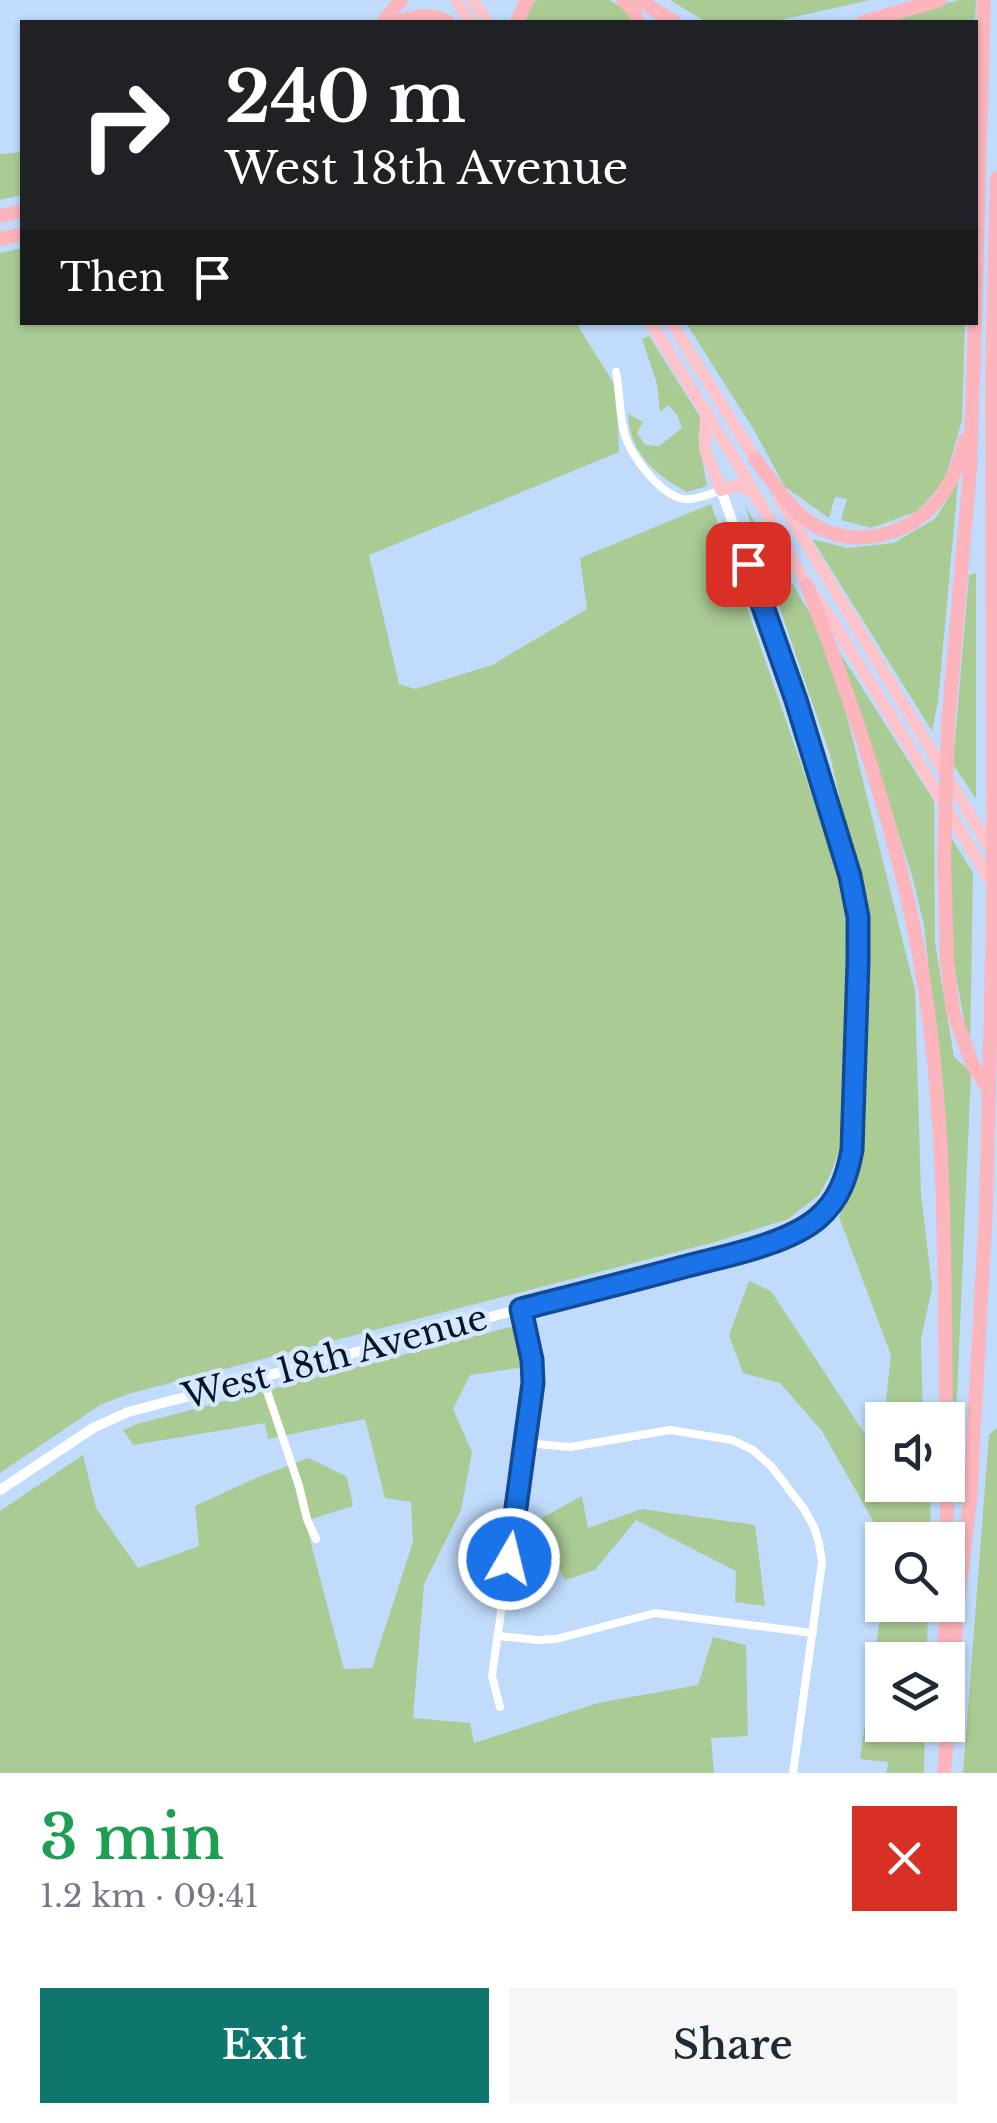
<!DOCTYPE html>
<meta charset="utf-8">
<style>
:root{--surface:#fff;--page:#f6f6f7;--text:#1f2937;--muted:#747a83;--accent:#0f766e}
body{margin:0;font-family:"Libre Baskerville",serif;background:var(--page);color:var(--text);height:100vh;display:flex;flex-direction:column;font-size:38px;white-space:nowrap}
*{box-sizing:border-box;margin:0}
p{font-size:32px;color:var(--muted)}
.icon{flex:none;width:55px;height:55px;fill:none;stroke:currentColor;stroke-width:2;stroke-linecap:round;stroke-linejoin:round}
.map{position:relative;height:1773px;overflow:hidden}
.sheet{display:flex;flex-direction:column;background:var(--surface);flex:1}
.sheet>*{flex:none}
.guide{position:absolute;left:20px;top:20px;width:958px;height:305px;border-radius:0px;box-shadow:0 2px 8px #0004;background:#202124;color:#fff;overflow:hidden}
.tools{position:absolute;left:865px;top:1402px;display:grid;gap:20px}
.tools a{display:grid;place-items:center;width:100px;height:100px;border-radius:0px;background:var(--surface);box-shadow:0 2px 8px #0004;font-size:50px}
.pin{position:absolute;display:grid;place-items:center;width:85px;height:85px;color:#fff;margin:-42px;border-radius:20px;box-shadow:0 5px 15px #0006}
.me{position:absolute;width:110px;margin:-55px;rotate:8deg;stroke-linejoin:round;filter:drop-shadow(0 0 8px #0008)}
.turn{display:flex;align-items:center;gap:35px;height:210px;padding:0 40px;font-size:45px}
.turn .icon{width:130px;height:130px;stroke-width:2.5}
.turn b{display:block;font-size:70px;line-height:85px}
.then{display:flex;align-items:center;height:95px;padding:0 40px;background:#0003;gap:20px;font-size:38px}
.round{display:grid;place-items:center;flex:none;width:105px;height:105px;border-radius:0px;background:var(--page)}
.head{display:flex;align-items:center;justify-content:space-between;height:170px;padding:0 40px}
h1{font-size:60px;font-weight:600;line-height:75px;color:#1e9e55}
.button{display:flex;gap:20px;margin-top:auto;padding:20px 40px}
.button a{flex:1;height:115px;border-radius:0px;background:var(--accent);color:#fff;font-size:40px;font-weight:600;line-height:115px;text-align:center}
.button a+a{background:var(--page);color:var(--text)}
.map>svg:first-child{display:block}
</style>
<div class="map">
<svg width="997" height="1773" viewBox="0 0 997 1773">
<rect width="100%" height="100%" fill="#c0dbfc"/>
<g fill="#abcb95">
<polygon points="537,0 609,0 626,10 633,22 523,22 533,2"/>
<polygon points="670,0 870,0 772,22 706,22"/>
<polygon points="959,0 976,0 975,22 882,22"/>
<polygon points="22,152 22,195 0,200 0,154"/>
<polygon points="22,248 22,322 583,323 578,326 616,387 619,452 369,555 399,684 415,689 492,665 587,609 580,558 711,504 844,888 849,1044 843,1140 831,1173 819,1195 788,1219 715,1242 128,1394 100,1405 0,1473 0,253"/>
<polygon points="686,323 965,323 962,420 945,480 918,511 871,528 841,520 847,499 835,497 829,518 785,487 754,430"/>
<path d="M649,336l53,84 -4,17 9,49 -20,6c-33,-18 -57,-39 -59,-78l15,8 -6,11 8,12 14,1 23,-18 -5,-13 -8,-10 -9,7 -3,-28 -15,-45z"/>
<polygon points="958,482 938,702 932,731 812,539 847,548 894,543 936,518"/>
<polygon points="745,506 829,644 915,990 921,1194 932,1288 921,1339 923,1420 884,1420 891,1355 839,1217 863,1153 866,915 830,755"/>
<polygon points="976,573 976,799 953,764 969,575"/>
<polygon points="838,650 934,801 935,943 954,1057 971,1072 954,1465 936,1037 924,925 912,875"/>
<polygon points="950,836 973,873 970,1051 953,960"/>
<polygon points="749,1281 771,1291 880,1457 882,1440 882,1485 931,1485 930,1540 884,1540 822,1431 780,1383 743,1373 729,1335"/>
<polygon points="522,1324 532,1366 470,1375 453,1409 472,1452 461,1510 424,1584 413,1718 470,1723 474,1743 598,1703 698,1685 713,1637 746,1645 748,1736 711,1738 714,1773 0,1773 0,1511 83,1455 96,1508 138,1568 199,1546 195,1506 256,1478 309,1458 347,1477 353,1506 305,1521 344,1669 372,1668 413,1542 411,1502 385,1498 365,1419 268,1439 265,1423 133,1445 123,1430 137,1424"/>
<polygon points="997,1428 997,1773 963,1773 989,1435"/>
<polygon points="582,1496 588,1528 642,1509 755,1525 765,1606 735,1602 736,1571 636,1520 595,1570 565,1580 536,1521"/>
<polygon points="901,1605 928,1605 927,1660 882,1660 882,1725 925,1725 924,1773 886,1773 889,1762 860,1759 880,1617"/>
</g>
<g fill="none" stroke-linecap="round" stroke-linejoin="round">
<g stroke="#fff" stroke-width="8">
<path d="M616,372c4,21 3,43 9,63 6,22 40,67 65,64 11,-1 22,-6 31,-9"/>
<polyline points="262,1376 299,1486 307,1519 316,1539"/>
<polyline points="525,1443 570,1447 670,1430 732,1440 753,1450 771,1466 804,1509 814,1527 819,1543 822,1562 793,1773"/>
<polyline points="498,1636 538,1640 556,1639 655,1613 813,1633"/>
<polyline points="500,1707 492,1676 533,1383 532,1360 521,1309"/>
</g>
<path stroke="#fff" stroke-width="10" d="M0,1490l93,-62 35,-16 603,-158c65,-20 107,-28 120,-104l7,-188v-45l-9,-41 -53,-176 -75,-210"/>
<g stroke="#fcc4ca" stroke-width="12">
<polyline points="456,0 470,22"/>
<polyline points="473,0 487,22"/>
<polyline points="650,322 740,468 807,585 835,625 995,888"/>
<polyline points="671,322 761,468"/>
<polyline points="706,416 705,449 721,490 738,485 751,492"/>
<polyline points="779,498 993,853"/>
</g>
<g stroke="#fcb5bc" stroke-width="14">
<polyline points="623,0 634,11 638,22"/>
<polyline points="640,0 674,22"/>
<polyline points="383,22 401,0"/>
<path d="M400,22c16,-7 32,-9 48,0"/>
<polyline points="517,22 527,0"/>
<polyline points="863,22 940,0"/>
<polyline points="0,216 22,211"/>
<polyline points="0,239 22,234"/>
<polyline points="975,317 984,0"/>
<polyline points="975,322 970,470 948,724 944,861 947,961 953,1011 972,1063 988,1089"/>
<path d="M755,459c17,21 33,49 56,64 42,28 101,13 130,-27 12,-16 19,-36 24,-56"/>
<path d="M807,585c48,126 92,252 115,386 25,148 22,300 24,449"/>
<polyline points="947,1485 947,1540"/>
<polyline points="943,1660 947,1605"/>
<polyline points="944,1773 958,1602 970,1501 986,1209 993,918 992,378 997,178"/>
</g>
</g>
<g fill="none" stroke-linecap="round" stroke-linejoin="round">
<g stroke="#114b97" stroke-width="25">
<path id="route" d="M509,1559l24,-176 -1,-23 -11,-51c55,-14 111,-28 166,-43 38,-10 101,-22 131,-48 21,-18 29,-41 34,-68l6,-188v-45l-8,-41 -54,-176 -48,-136"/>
</g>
<use href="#route" stroke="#1a73e8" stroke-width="18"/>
</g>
<g text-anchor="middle" stroke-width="9" stroke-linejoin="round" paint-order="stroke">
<g font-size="35" fill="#051528" stroke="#d5e8fe">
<text transform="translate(335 1357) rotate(-15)" y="12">West 18th Avenue</text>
</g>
</g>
</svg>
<div class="tools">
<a><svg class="icon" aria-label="sound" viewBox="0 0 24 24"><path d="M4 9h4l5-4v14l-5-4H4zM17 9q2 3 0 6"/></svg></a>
<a><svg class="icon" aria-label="search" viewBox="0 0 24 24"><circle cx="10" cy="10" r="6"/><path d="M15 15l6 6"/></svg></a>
<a><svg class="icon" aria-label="layers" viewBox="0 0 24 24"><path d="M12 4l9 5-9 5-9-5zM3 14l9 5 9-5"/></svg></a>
</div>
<div class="pin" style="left:748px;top:564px;background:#d93025"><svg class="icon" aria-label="arrive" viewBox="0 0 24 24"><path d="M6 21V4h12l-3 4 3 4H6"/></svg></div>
<svg class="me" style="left:509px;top:1559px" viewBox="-20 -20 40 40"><circle r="17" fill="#1a73e8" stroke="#fff" stroke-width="3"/><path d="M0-11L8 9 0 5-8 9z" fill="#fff"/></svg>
<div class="guide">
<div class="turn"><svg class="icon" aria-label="right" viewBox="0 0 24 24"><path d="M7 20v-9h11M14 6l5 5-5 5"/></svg><div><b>240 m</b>West 18th Avenue</div></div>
<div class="then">Then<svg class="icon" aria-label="arrive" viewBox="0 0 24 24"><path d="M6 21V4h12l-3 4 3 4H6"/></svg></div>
</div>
</div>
<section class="sheet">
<div class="head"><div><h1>3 min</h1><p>1.2 km · 09:41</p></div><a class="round" style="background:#d93025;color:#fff"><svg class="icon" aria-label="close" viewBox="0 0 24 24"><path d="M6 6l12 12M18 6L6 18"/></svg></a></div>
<div class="button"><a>Exit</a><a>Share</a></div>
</section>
